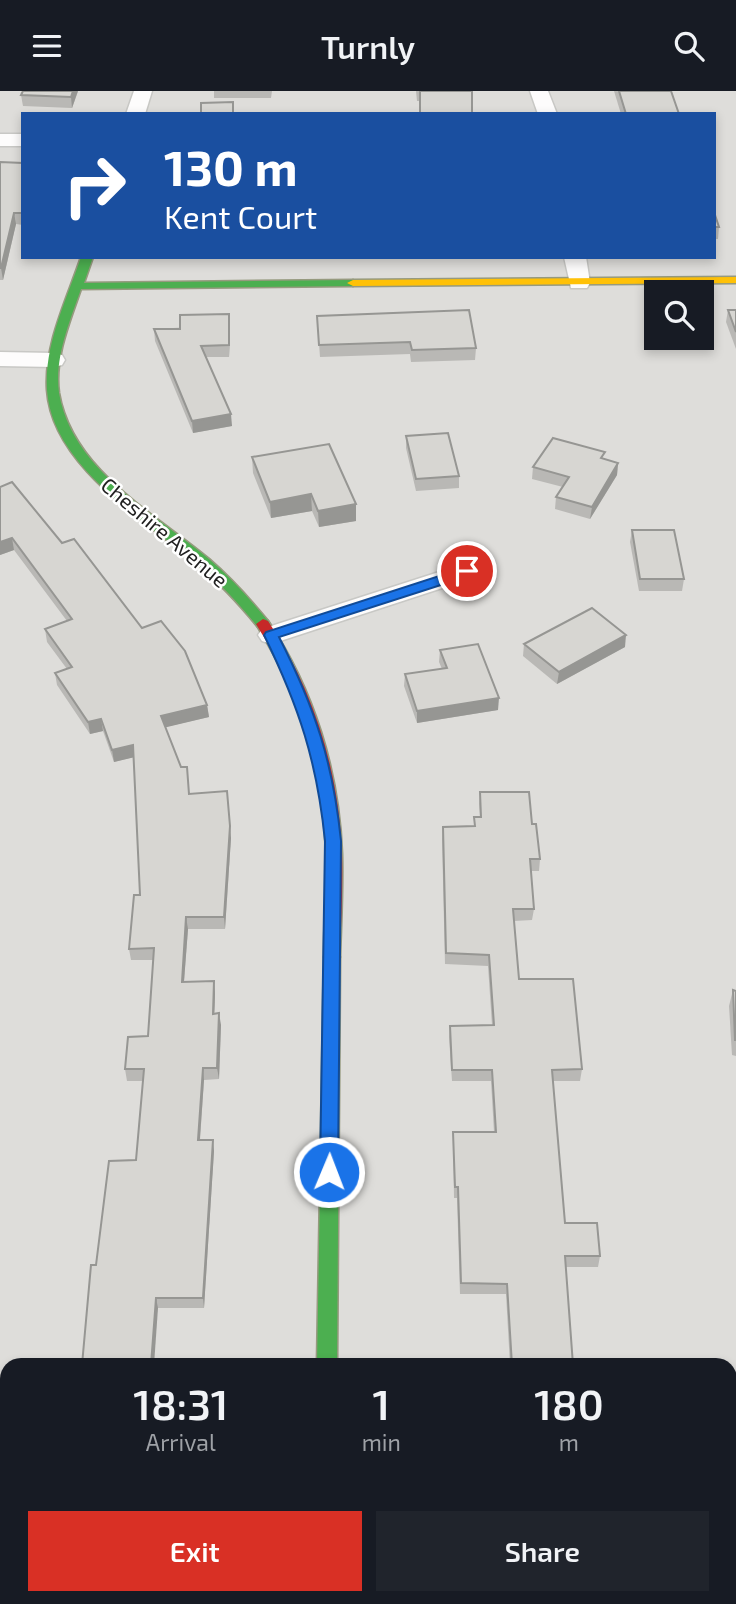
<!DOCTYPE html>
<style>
:root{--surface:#171b24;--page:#20242c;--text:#f1f3f6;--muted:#9ea1a6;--accent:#d93025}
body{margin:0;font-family:"Exo 2",sans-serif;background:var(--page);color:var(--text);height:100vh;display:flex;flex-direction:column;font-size:26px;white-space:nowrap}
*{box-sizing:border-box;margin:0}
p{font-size:23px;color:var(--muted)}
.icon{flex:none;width:38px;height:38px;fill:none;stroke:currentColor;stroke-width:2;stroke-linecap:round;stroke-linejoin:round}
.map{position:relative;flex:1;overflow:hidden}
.panel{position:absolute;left:0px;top:1267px;width:737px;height:247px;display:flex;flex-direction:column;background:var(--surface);border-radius:21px 21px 0 0;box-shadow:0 4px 10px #0003}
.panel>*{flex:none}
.top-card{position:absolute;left:21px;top:21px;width:695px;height:147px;border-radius:0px;box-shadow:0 4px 10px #0003;background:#1a4fa0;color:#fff;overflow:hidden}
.tools{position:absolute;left:644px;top:189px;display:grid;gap:14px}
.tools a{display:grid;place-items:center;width:70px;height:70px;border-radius:0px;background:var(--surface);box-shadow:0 4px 10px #0003;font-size:35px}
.pin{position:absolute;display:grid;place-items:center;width:60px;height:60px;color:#fff;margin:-30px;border:4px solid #fff;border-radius:50%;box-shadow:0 2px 7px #0007}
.me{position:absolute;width:77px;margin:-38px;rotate:1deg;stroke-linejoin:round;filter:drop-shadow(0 0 5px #0008)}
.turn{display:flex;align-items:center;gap:24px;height:147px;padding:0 28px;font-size:32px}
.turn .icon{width:91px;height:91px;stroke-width:2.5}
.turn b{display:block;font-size:49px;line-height:60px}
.eta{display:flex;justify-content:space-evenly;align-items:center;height:119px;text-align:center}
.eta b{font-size:42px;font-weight:600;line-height:49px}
.primary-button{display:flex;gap:14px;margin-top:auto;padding:14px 28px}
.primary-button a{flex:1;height:80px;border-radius:0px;background:var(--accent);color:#fff;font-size:28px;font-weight:600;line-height:80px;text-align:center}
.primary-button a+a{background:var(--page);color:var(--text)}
header{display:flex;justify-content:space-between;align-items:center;height:91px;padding:0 28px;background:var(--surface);font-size:32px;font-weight:600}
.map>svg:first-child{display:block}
</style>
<header><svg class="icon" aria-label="menu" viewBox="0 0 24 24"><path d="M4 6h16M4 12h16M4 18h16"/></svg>Turnly<svg class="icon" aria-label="search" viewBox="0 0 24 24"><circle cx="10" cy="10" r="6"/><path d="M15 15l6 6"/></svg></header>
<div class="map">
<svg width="736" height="1513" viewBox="0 0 736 1513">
<rect width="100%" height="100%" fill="#efeee9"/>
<path fill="#deddda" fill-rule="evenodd" d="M0,0h736v1513h-736zM23,23h691v143h-691zM656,201h46v46h-46zM7,1274h723v233h-723z"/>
<path fill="#d9efc6" d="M473,463l16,9 3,8c-12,16 -29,12 -43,1l-1,-4 5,-9z"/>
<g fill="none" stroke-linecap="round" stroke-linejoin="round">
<g stroke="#c8c8c5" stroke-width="3">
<g id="street">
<polygon points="134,0 152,0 145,23 126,23"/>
<polygon points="530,0 548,0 557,23 538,23"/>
<rect x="0" y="43" width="23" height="12"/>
<polygon points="564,166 586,166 590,192 587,197 571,197"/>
<polygon points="0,261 54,262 62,264 65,269 62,274 54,276 0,275"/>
<polygon points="467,472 476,474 480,480 476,486 271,553 262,550 258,544 262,538"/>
<rect x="304" y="1507" width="40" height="6"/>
</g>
</g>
<g stroke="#969a7f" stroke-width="3">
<g id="fast">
<path d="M81,166h12l-9,26 269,-3 6,3 -6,3 -272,3c-11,32 -27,69 -22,104 13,77 95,120 150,166 22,19 41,40 59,62l2,3 -2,3h-10c-18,-22 -37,-43 -59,-61 -52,-45 -147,-99 -152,-176 -3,-46 20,-91 34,-133z"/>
<polygon points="332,860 338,861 340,866 337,1274 317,1274 324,866 326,861"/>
</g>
</g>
<g stroke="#969a7f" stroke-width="3">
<polygon id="slow" points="736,186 736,192 353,195 347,192 353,189"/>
</g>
<g stroke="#969a7f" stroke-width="3">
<path id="jam" d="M263,528l5,2c46,69 71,150 74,233 1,35 -1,69 -2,103l-2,5h-12l-2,-5c0,-36 3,-71 2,-107 -4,-81 -27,-158 -70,-226z"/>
</g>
<use href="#street" fill="#fdfcfc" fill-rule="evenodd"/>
<use href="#fast" fill="#4caf50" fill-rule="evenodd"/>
<use href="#slow" fill="#ffc107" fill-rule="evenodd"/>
<use href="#jam" fill="#c62828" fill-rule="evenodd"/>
</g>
<g fill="#b9b8b5">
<polygon points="23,0 78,0 72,17 23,15 21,4"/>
<polygon points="214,0 272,0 271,7 214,7"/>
<polygon points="416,0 472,0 420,10 417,10"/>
<polygon points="614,0 671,0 679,23 621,23"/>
<polygon points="0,71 23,72 23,134 16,133 3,189 0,189"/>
<polygon points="714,121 719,136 718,148 714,148"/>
<polygon points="728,219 736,219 736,258 726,231"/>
<polygon points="317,225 476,257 475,269 411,271 410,263 320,266"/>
<polygon points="230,234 229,266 206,266 232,335 193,342 155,250 154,238"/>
<polygon points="406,345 459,385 459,397 416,400 406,357"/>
<polygon points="252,366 356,413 356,430 319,436 312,420 271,427 253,382"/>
<polygon points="604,368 618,372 617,384 590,428 555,418 556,406 563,396 532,388 533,376"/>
<polygon points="0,396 62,452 142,537 207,614 209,626 165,636 189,703 231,747 225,838 188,838 184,891 214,890 215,902 214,922 221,934 219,988 204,989 200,1049 214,1060 204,1217 158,1217 96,1174 136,1069 143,990 127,990 125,978 148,945 154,869 131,869 129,858 140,804 134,666 114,671 103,640 90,643 57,594 55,582 67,578 47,551 45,538 67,530 14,459 0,464"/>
<polygon points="632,439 684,488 682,500 639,500 630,451"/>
<polygon points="524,553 625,556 557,593 523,565"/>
<polygon points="440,559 498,619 417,632 404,595 405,583 442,578 439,571"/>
<polygon points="480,701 532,733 540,768 539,780 531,780 534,818 532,829 514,830 519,888 582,978 580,990 553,990 565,1132 600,1165 598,1176 566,1176 573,1274 510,1274 506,1203 460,1203 457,1107 454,1107 453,1041 494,1041 491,990 452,990 449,946 450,935 492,934 488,875 445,873 442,748 443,736 474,735 474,726 480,726 479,713"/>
<polygon points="733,899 736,900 736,965 732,964 729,915"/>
</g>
<g fill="#969693">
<polygon points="73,0 78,0 72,17 71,6"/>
<polygon points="14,122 16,133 3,189 1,177"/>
<polygon points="229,223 230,234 229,266"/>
<polygon points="231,323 232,335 193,342 192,330"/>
<polygon points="618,372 617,384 590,428 592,416"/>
<polygon points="311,403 312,420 271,427 270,411"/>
<polygon points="356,413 356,430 319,436 318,420"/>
<polygon points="12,447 14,459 0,464 0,451"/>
<polygon points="626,544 625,556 557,593 559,581"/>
<polygon points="499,607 498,619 417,632 417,620"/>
<polygon points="207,614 209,626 163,637 161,625"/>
<polygon points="101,628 103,640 90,643 88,631"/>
<polygon points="133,654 135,666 114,671 112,659"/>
<polygon points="230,735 231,747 225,838 224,826"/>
<polygon points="186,826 188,838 183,903 182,891"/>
<polygon points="214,890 215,902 214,934 213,923"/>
<polygon points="219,922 221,934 219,988 217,977"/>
<polygon points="203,977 204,989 199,1060 198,1049"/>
<polygon points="213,1049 214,1060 204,1217 203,1207"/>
<polygon points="156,1207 158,1217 154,1274 151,1274"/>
</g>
<g fill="#d7d6d2" stroke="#969693" stroke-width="2">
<polygon points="23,0 73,0 71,6 21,4"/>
<rect x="420" y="0" width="52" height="23"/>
<polygon points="619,0 671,0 679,23 626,23"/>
<polygon points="233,11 233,23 201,23 201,12"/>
<polygon points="0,71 23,72 23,122 14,122 1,177 0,177"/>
<polygon points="714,121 719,136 714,136"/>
<polygon points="469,219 476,257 412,259 410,251 319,254 317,225"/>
<polygon points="728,219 736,219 736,241"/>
<polygon points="229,223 229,254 201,255 231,323 192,330 154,238 180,238 180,224"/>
<polygon points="448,342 459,385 416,388 406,345"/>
<polygon points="553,347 605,361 601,367 618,372 592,416 556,406 569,386 533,376"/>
<polygon points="329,353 356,413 318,420 311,403 270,411 252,366"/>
<polygon points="12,391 62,452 74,448 142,537 161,530 185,560 207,614 161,625 181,676 187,676 189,703 227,700 230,735 224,826 186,826 182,891 214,890 213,923 219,922 217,977 203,977 198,1049 213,1049 203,1207 156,1207 151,1274 82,1274 91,1174 96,1174 109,1070 136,1069 144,978 125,978 128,946 148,945 154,857 129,858 134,804 140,804 133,654 112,659 101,628 88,631 55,582 72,576 45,538 72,528 12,447 0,451 0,396"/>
<polygon points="632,439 674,439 684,488 640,488"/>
<polygon points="592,517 626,544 559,581 524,553"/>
<polygon points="478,553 499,607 417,620 405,583 447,577 440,559"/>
<polygon points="480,701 529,701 532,733 536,733 540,768 530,768 534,818 513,818 519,888 573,888 582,978 552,979 565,1132 597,1132 600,1165 565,1165 573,1274 512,1274 507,1193 461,1192 458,1096 455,1096 453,1041 496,1041 492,979 452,979 450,935 494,934 489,864 446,862 443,736 475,735 474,726 481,726"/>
<polygon points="733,899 736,900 736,949 735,949"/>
<polygon points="58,1507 141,1507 140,1513 57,1513"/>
<rect x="475" y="1507" width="119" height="6"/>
</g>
<path fill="#1a73e8" stroke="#114b97" stroke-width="2" d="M467,476l5,1v7l-193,62c36,71 54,125 62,204l-3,331 -2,6 -7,2 -7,-2 -2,-6 5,-331c-8,-80 -26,-134 -61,-206l2,-3z"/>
<g text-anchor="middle" stroke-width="5" stroke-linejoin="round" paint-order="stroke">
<g font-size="21" fill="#212121" stroke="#fff">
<text transform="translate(164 442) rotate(40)" y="7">Cheshire Avenue</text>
</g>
</g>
</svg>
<div class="tools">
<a><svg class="icon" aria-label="search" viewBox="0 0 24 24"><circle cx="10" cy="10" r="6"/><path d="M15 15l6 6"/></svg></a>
</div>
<div class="pin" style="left:467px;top:480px;background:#d93025"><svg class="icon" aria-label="arrive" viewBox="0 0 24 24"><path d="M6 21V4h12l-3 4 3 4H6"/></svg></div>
<svg class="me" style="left:329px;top:1081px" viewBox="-20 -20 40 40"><circle r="17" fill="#1a73e8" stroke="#fff" stroke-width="3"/><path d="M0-11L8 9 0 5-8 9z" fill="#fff"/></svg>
<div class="top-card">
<div class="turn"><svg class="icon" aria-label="right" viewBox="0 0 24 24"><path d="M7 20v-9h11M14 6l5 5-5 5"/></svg><div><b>130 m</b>Kent Court</div></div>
</div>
<section class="panel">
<div class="eta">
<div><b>18:31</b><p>Arrival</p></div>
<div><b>1</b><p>min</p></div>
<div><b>180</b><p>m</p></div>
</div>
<div class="primary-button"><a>Exit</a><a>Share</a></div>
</section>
</div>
